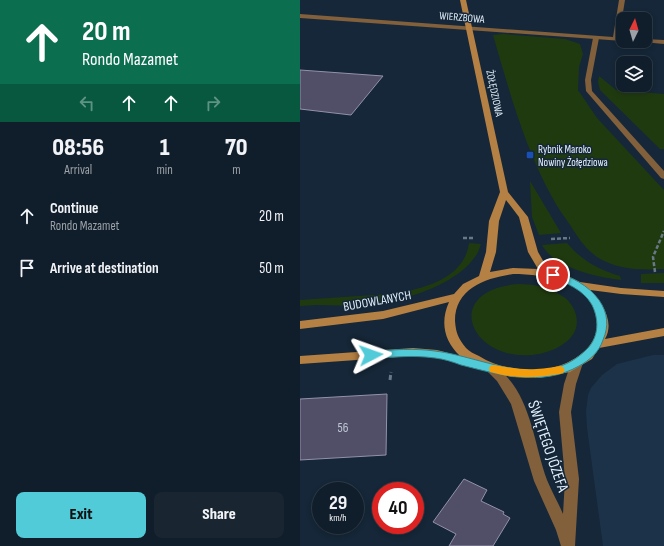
<!DOCTYPE html>
<meta charset="utf-8">
<style>
:root{--surface:#101d2a;--page:#192632;--text:#f1f3f6;--muted:#9ca2a8;--line:#303b47;--accent:#52cbd8}
body{margin:0;font-family:"Sofia Sans Condensed",sans-serif;background:var(--page);color:var(--text);height:100vh;display:flex;flex-direction:column;font-size:15px;white-space:nowrap}
*{box-sizing:border-box;margin:0}
p{font-size:13px;color:var(--muted)}
.icon{flex:none;width:22px;height:22px;fill:none;stroke:currentColor;stroke-width:2;stroke-linecap:round;stroke-linejoin:round}
.map{position:relative;flex:1;overflow:hidden}
.side{display:flex;flex-direction:column;background:var(--surface);width:300px}
.side>*{flex:none}
.banner{background:#0b6e4f;color:#fff;overflow:hidden}
.needle{width:26px;rotate:5deg}
.tools{position:absolute;left:316px;top:12px;display:grid;gap:8px}
.tools a{display:grid;place-items:center;width:36px;height:36px;border-radius:8px;background:var(--surface);box-shadow:0 2px 6px #0003,0 0 0 1px var(--line);font-size:20px}
.speed{position:absolute;left:12px;top:482px;display:flex;gap:8px;font-size:20px;font-weight:700;text-align:center}
.speed>*{display:grid;place-content:center;width:52px;height:52px;border-radius:50%;background:var(--surface);box-shadow:0 2px 6px #0003,0 0 0 1px var(--line);line-height:1}
.speed small{font-size:10px;font-weight:400}
.speed .limit{border:6px solid #d22;background:#fff;color:#111}
.pin{position:absolute;display:grid;place-items:center;width:34px;height:34px;color:#fff;margin:-17px;border:2px solid #fff;border-radius:50%;box-shadow:0 1px 4px #0007}
.me{position:absolute;width:44px;margin:-22px;rotate:86deg;stroke-linejoin:round;filter:drop-shadow(0 0 3px #0008)}
.turn{display:flex;align-items:center;gap:14px;height:84px;padding:0 16px;font-size:18px}
.turn .icon{width:52px;height:52px;stroke-width:2.5}
.turn b{display:block;font-size:28px;line-height:34px}
.lanes{display:flex;align-items:center;height:38px;padding:0 16px;background:#0003;justify-content:center;gap:20px;direction:ltr}
.lanes .off{opacity:.35}
.eta{display:flex;justify-content:space-evenly;align-items:center;height:68px;text-align:center}
.eta b{font-size:24px;font-weight:800;line-height:28px}
.button{display:flex;gap:8px;margin-top:auto;padding:8px 16px}
.button a{flex:1;height:46px;border-radius:8px;background:var(--accent);color:#111;font-size:16px;font-weight:800;line-height:46px;text-align:center}
.button a+a{background:var(--page);color:var(--text)}
ul{padding:0;list-style:none}
li{display:flex;align-items:center;gap:12px;height:52px;padding:0 16px}
li div{flex:1}
li b{display:block;font-size:15px}
li em{font-style:normal}
main{display:flex;flex:1;min-height:0}
.map>svg:first-child{display:block}
</style>
<main>
<section class="side">
<div class="banner">
<div class="turn"><svg class="icon" aria-label="ahead" viewBox="0 0 24 24"><path d="M12 20V5M6 11l6-6 6 6"/></svg><div><b>20 m</b>Rondo Mazamet</div></div>
<div class="lanes"><svg class="icon off" aria-label="left" viewBox="0 0 24 24"><path d="M17 20v-9H6M10 6l-5 5 5 5"/></svg><svg class="icon" aria-label="ahead" viewBox="0 0 24 24"><path d="M12 20V5M6 11l6-6 6 6"/></svg><svg class="icon" aria-label="ahead" viewBox="0 0 24 24"><path d="M12 20V5M6 11l6-6 6 6"/></svg><svg class="icon off" aria-label="right" viewBox="0 0 24 24"><path d="M7 20v-9h11M14 6l5 5-5 5"/></svg></div>
</div>
<div class="eta">
<div><b>08:56</b><p>Arrival</p></div>
<div><b>1</b><p>min</p></div>
<div><b>70</b><p>m</p></div>
</div>
<ul>
<li><svg class="icon" aria-label="ahead" viewBox="0 0 24 24"><path d="M12 20V5M6 11l6-6 6 6"/></svg><div><b>Continue</b><p>Rondo Mazamet</p></div><em>20 m</em></li>
<li><svg class="icon" aria-label="arrive" viewBox="0 0 24 24"><path d="M6 21V4h12l-3 4 3 4H6"/></svg><div><b>Arrive at destination</b></div><em>50 m</em></li>
</ul>
<div class="button"><a>Exit</a><a>Share</a></div>
</section>
<div class="map">
<svg width="364" height="546" viewBox="0 0 364 546">
<rect width="100%" height="100%" fill="#152738"/>
<polygon fill="#1b3248" points="353,355 364,355 364,546 303,546 287,428 286,411 288,395 291,388 302,375 317,364"/>
<g fill="#203a10">
<path d="M203,34l62,5 15,5 3,10 -4,13 -1,23 19,28 67,72v79c-24,1 -46,1 -67,-12 -13,-9 -19,-20 -27,-32 -6,-9 -13,-18 -18,-28 -28,-51 -43,-107 -59,-162z"/>
<polygon points="299,76 316,90 364,94 364,149 360,149 300,90 298,82"/>
<polygon points="230,181 261,233 239,235 232,217"/>
<path d="M169,243l12,1c-2,5 -3,10 -7,14 -13,19 -46,34 -68,39l-2,-5c28,-6 61,-17 65,-49z"/>
<path d="M267,243c14,17 32,27 53,33l1,4c-24,-3 -67,-12 -79,-35z"/>
<polygon points="364,273 364,283 341,283 341,274"/>
<path d="M218,284c15,0 32,3 44,12 6,3 11,10 13,16 9,24 -16,38 -36,42 -67,12 -101,-63 -21,-70z"/>
<polygon points="88,294 88,302 64,306 16,305 0,306 0,300"/>
</g>
<g fill="#514f67" stroke="#9491ac">
<polygon points="0,70 83,76 51,115 0,109"/>
<polygon points="87,394 86,455 0,460 0,399"/>
<polygon points="164,479 187,490 181,501 204,512 203,514 210,518 193,546 149,546 156,534 133,522"/>
</g>
<g fill="none" stroke-linecap="round" stroke-linejoin="round">
<g stroke="#687886" stroke-width="2.5" stroke-dasharray="4 2" stroke-linecap="butt">
<polyline points="163,238 173,238"/>
<polyline points="251,239 270,238"/>
<polyline points="355,272 353,257 364,231"/>
</g>
<polyline stroke="#687886" stroke-width="3" stroke-dasharray="5 2.5" stroke-linecap="butt" points="90,380 91,372"/>
<polygon fill="#81603b" fill-rule="evenodd" points="296,36 299,38 291,80 292,91 364,171 364,179 361,178 286,91 285,80 293,38"/>
<g fill="#81603b" fill-rule="evenodd">
<polygon points="319,0 325,0 319,37 323,37 323,41 0,18 0,14 313,37"/>
<polygon points="345,39 364,40 364,44 343,42 342,41 345,41"/>
<path d="M277,359l4,1 2,3 -7,21 -5,28 8,67 -4,67h-14l-5,-16 -22,-49 -23,-77 -14,-23 -14,-14 2,-3c7,-2 10,2 16,7 30,26 33,73 46,109 5,12 11,22 16,34l2,-35 -6,-67 5,-28 7,-21 2,-3z"/>
</g>
<path fill="#b58043" fill-rule="evenodd" d="M160,0h6l42,192 20,25 10,35 11,19 21,6 10,5 41,6 43,3v6l-43,-3 -31,-4c12,12 25,32 15,49l59,-11v8l-65,12 -7,11 -22,13 -31,6 -28,-1 -32,-9 -42,-10 -24,-2 -113,8v-8l113,-8 24,2 23,6c-16,-15 -20,-34 -11,-54l-66,17 -83,10v-8l83,-10 71,-17 9,-10 16,-8 7,-24 3,-31 11,-29zM206,200l13,17 9,35 10,17 -25,-1 -23,4 6,-20 3,-31zM213,274c32,0 85,9 84,51 0,16 -12,28 -25,35 -27,16 -68,12 -93,-4 -5,-2 -10,-5 -13,-8 -8,-10 -10,-15 -11,-27 0,-33 31,-43 58,-47z"/>
</g>
<path fill="#52cbd8" stroke="#35848c" d="M253,272c18,4 35,13 46,28 9,13 10,26 4,40 -4,12 -13,20 -24,26 -37,21 -79,9 -118,-1 -8,-3 -17,-6 -26,-7 -22,-3 -42,-1 -64,1l-3,-2 -2,-2 2,-3 3,-1c22,-1 43,-3 64,0 50,6 110,42 153,-3 11,-12 11,-29 4,-43 -8,-15 -27,-23 -42,-28l-1,-2 1,-2z"/>
<path fill="#f59e0b" d="M194,365c28,5 38,6 66,1l3,1 2,3 -2,3 -3,1c-26,4 -45,5 -70,-2l-1,-3 1,-3z"/>
<rect fill="#1a4fb4" stroke="#152738" stroke-width="1.5" x="226" y="151" width="8" height="8" rx="2"/>
<g text-anchor="middle" stroke-width="3" stroke-linejoin="round" paint-order="stroke">
<g font-size="11" fill="#e4f0fb" stroke="#152738">
<text transform="translate(162 17) rotate(5)" y="4">WIERZBOWA</text>
<text transform="translate(195 93) rotate(78)" y="4">ŻOŁĘDZIOWA</text>
</g>
<g font-size="11" fill="#e4f0fb" stroke="#152738" text-anchor="start">
<text x="238" y="153">Rybnik Maroko<tspan x="238" dy="13">Nowiny Żołędziowa</tspan></text>
</g>
<g font-size="13" fill="#e4f0fb" stroke="#152738">
<text transform="translate(77 300) rotate(-10)" y="5">BUDOWLANYCH</text>
</g>
<g font-size="13" fill="#bfc8d6">
<text x="43" y="432">56</text>
</g>
<g font-size="16" fill="#e4f0fb" stroke="#152738">
<text transform="translate(249 446) rotate(71)" y="6">ŚWIĘTEGO JÓZEFA</text>
</g>
</g>
</svg>
<div class="tools">
<a><svg class="needle" viewBox="-14 -14 28 28"><path d="M0-13l5 13h-10z" fill="#e53935"/><path d="M0 13l5-13h-10z" fill="#9ca2a8"/></svg></a>
<a><svg class="icon" aria-label="layers" viewBox="0 0 24 24"><path d="M12 4l9 5-9 5-9-5zM3 14l9 5 9-5"/></svg></a>
</div>
<div class="speed"><div>29<small>km/h</small></div><div class="limit">40</div></div>
<div class="pin" style="left:253px;top:275px;background:#d93025"><svg class="icon" aria-label="arrive" viewBox="0 0 24 24"><path d="M6 21V4h12l-3 4 3 4H6"/></svg></div>
<svg class="me" style="left:71px;top:355px" viewBox="-20 -20 40 40"><path d="M0-17L14 15 0 8-14 15z" fill="#52cbd8" stroke="#fff" stroke-width="4"/></svg>
</div>
</main>
